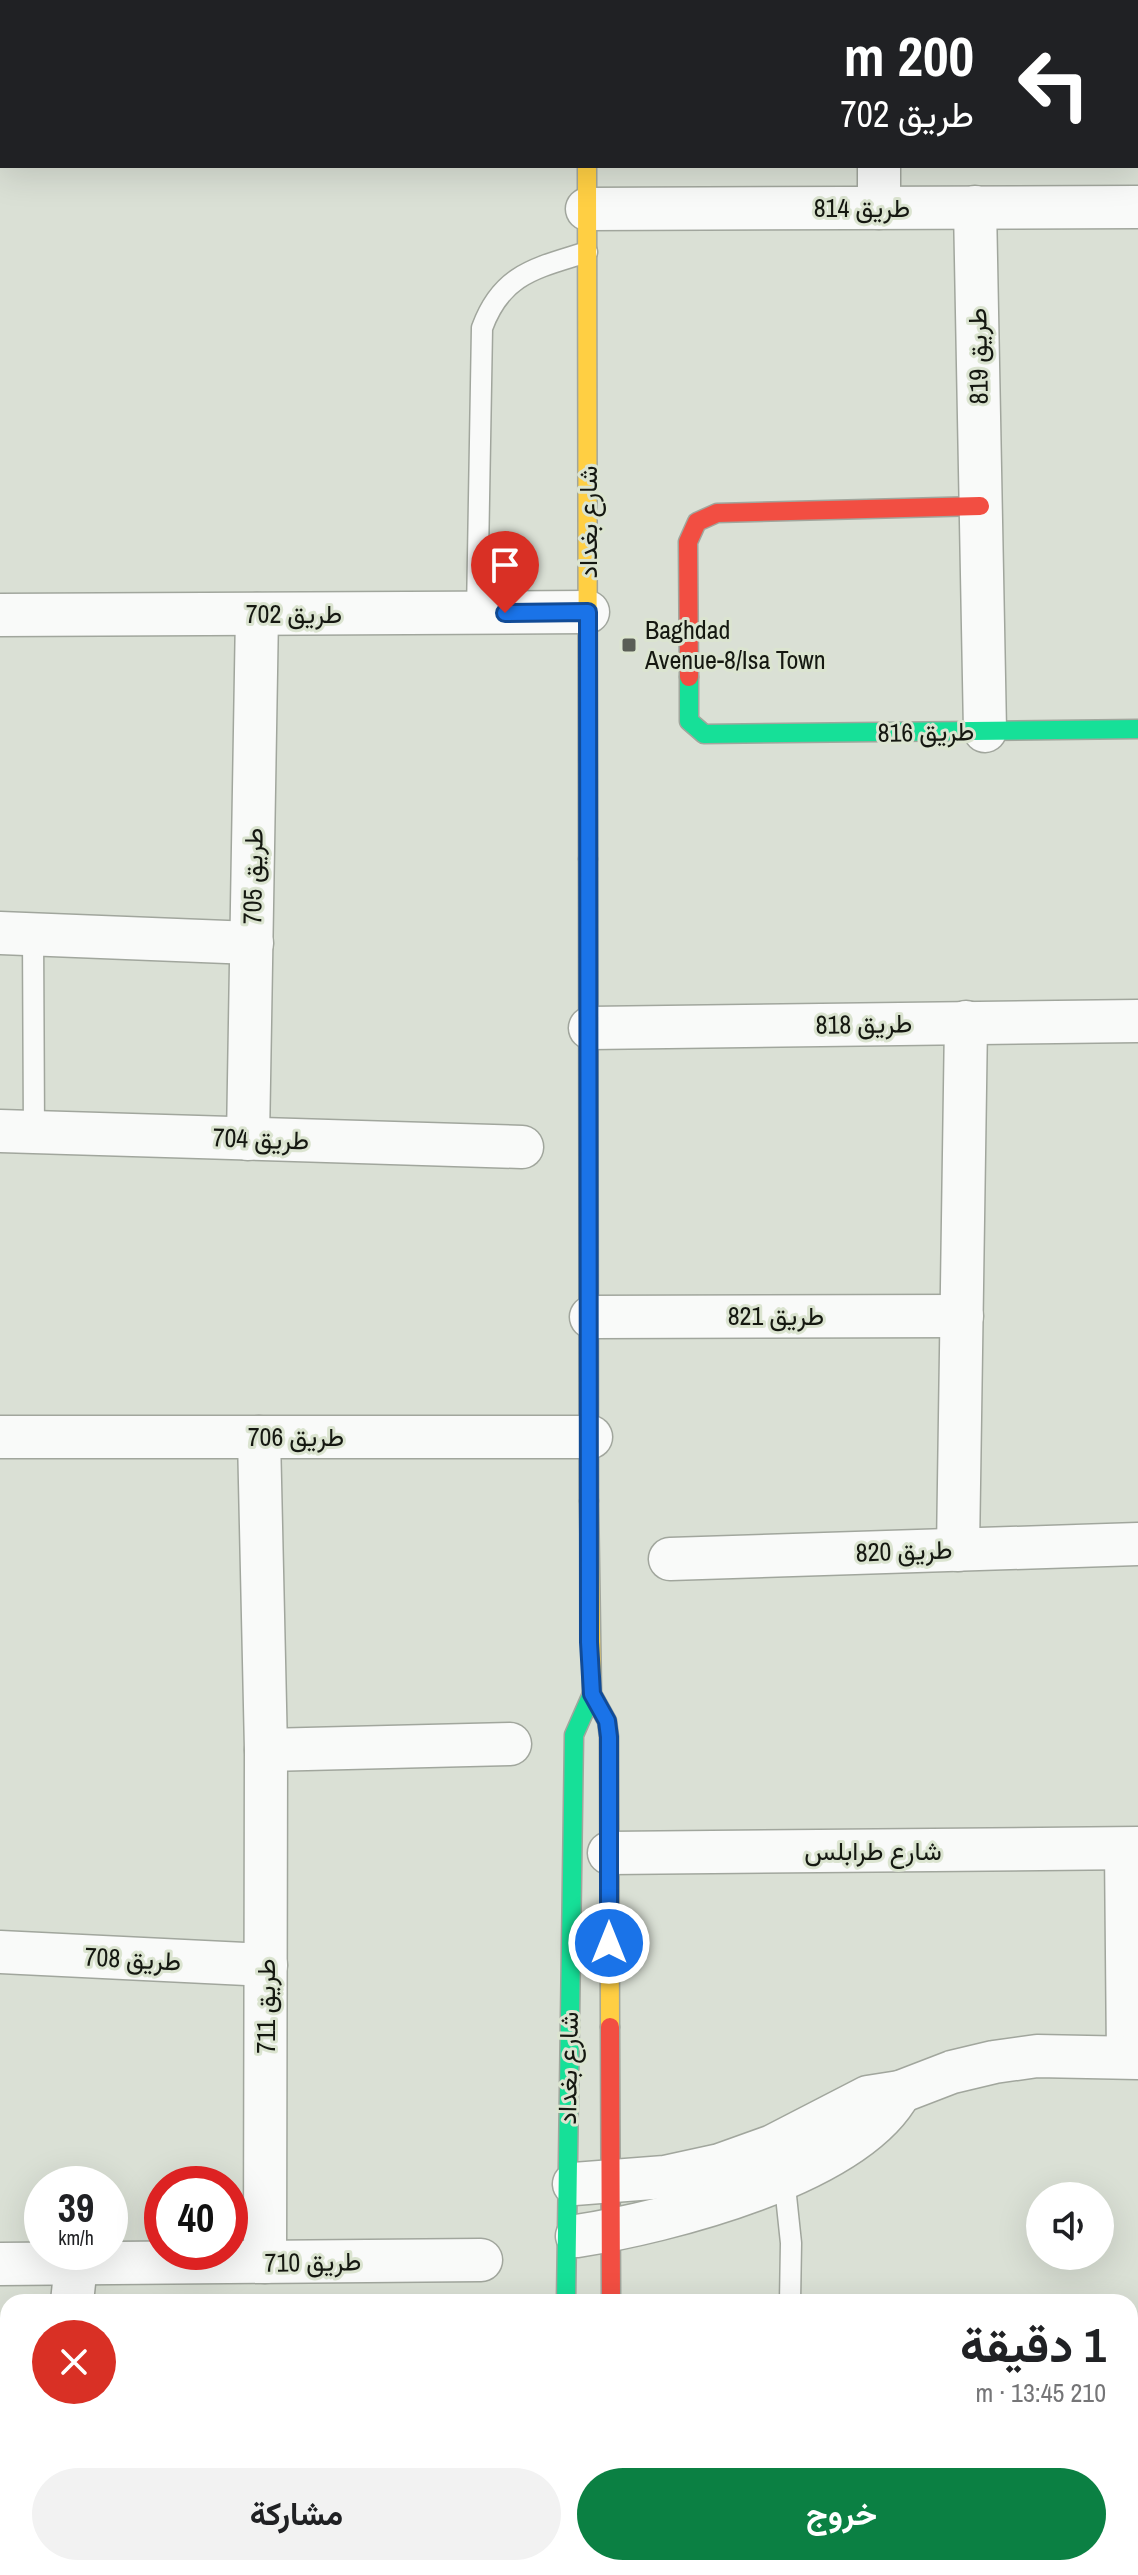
<!DOCTYPE html>
<html lang="ar">
<meta charset="utf-8">
<style>
:root{--surface:#fff;--page:#f2f2f2;--text:#202124;--muted:#757577;--accent:#0b8043}
body{margin:0;font-family:"Archivo Narrow",Vazirmatn,sans-serif;background:var(--page);color:var(--text);direction:rtl;height:100vh;display:flex;flex-direction:column;font-size:30px;white-space:nowrap}
*{box-sizing:border-box;margin:0}
p{font-size:26px;color:var(--muted)}
.icon{flex:none;width:44px;height:44px;fill:none;stroke:currentColor;stroke-width:2;stroke-linecap:round;stroke-linejoin:round}
.map{position:relative;flex:1;overflow:hidden;direction:ltr}
.details{position:absolute;left:0px;top:2294px;width:1138px;height:282px;display:flex;flex-direction:column;background:var(--surface);border-radius:24px 24px 0 0;box-shadow:0 8px 32px #0002;direction:rtl}
.details>*{flex:none}
.banner{position:absolute;left:0px;top:0px;width:1138px;height:168px;box-shadow:0 8px 32px #0002;direction:rtl;background:#202124;color:#fff;overflow:hidden}
.fabs{position:absolute;left:1026px;top:2182px;display:grid;gap:16px}
.fabs a{display:grid;place-items:center;width:88px;height:88px;border-radius:50%;background:var(--surface);box-shadow:0 8px 32px #0002;font-size:40px}
.speed{position:absolute;left:24px;top:2166px;display:flex;gap:16px;font-size:40px;font-weight:700;text-align:center}
.speed>*{display:grid;place-content:center;width:104px;height:104px;border-radius:50%;background:var(--surface);box-shadow:0 8px 32px #0002;line-height:1}
.speed small{font-size:20px;font-weight:400}
.speed .limit{border:12px solid #d22;background:#fff;color:#111}
.pin{position:absolute;display:grid;place-items:center;width:68px;height:68px;color:#fff;margin:-82px -34px;border-radius:50% 50% 50% 0;rotate:-45deg;box-shadow:0 0 8px #0007}
.pin .icon{rotate:45deg}
.me{position:absolute;width:88px;margin:-44px;rotate:0deg;stroke-linejoin:round;filter:drop-shadow(0 0 6px #0008)}
.turn{display:flex;align-items:center;gap:28px;height:168px;padding:0 32px;font-size:36px}
.turn .icon{width:104px;height:104px;stroke-width:2.5}
.turn b{display:block;font-size:56px;line-height:68px}
.round{display:grid;place-items:center;flex:none;width:84px;height:84px;border-radius:42px;background:var(--page)}
.overview{display:flex;align-items:center;justify-content:space-between;height:136px;padding:0 32px}
h1{font-size:48px;font-weight:700;line-height:60px}
.button{display:flex;gap:16px;margin-top:auto;padding:16px 32px}
.button a{flex:1;height:92px;border-radius:48px;background:var(--accent);color:#fff;font-size:32px;font-weight:700;line-height:92px;text-align:center}
.button a+a{background:var(--page);color:var(--text)}
.map>svg:first-child{display:block}
</style>
<div class="map">
<svg width="1138" height="2575" viewBox="0 0 1138 2575">
<defs>
<pattern id="building-hatch" width="6" height="6" patternUnits="userSpaceOnUse" patternTransform="scale(2)"><rect width="6" height="6" fill="#bcbdb1"/><path d="M-1 1l2-2M0 6l6-6M5 7l2-2" fill="none" stroke="#a1a297"/></pattern>
</defs>
<rect width="100%" height="100%" fill="#dae0d5"/>
<g fill="url(#building-hatch)" stroke="#9b9d95" stroke-width="2">
<polygon points="1138,0 1138,132 1136,2 906,1"/>
<polygon points="812,2568 876,2568 875,2575 811,2575"/>
</g>
<g fill="none" stroke-linecap="round" stroke-linejoin="round">
<g stroke="#a1a69d" stroke-width="23">
<g id="lane">
<path d="M477,613l5,-285c20,-55 55,-60 105,-76"/>
<polyline points="33,934 34,1132"/>
<polyline points="784,2177 791,2243 790,2302"/>
<polyline points="705,2575 706,2568"/>
</g>
</g>
<g stroke="#a1a69d" stroke-width="45">
<g id="street">
<polyline points="879,2 879,0"/>
<polyline points="975,207 985,731"/>
<polyline points="879,208 879,166"/>
<polyline points="587,209 1138,207"/>
<polyline points="0,615 588,612"/>
<polyline points="0,933 252,943"/>
<polyline points="590,1028 1138,1021"/>
<polyline points="0,1131 522,1147"/>
<polyline points="248,1139 257,614"/>
<polyline points="591,1317 962,1316"/>
<polyline points="0,1437 591,1437"/>
<polyline points="259,1437 266,1750 265,2262"/>
<polyline points="958,1550 966,1022"/>
<polyline points="670,1559 1138,1544"/>
<polyline points="266,1750 510,1744"/>
<polyline points="1126,1849 1128,2057"/>
<polyline points="609,1853 1138,1848"/>
<polyline points="0,1952 266,1965"/>
<polyline points="574,2184 665,2177 720,2165 773,2146 868,2097 900,2092 952,2072 994,2062 1037,2056 1138,2058"/>
<path d="M577,2236c89,-14 278,-61 323,-144"/>
<polyline points="0,2264 481,2260"/>
<polyline points="72,2302 76,2264"/>
<polyline points="36,2575 38,2568"/>
<polyline points="333,2575 334,2568"/>
</g>
</g>
<g stroke="#a1a69d" stroke-width="21">
<g id="fast">
<polyline points="689,677 689,721 704,734 1138,729"/>
<polyline points="588,859 589,1501"/>
<polyline points="566,2302 574,1735 592,1694"/>
<polyline points="563,2568 563,2575"/>
<polyline points="611,2568 611,2575"/>
</g>
</g>
<g stroke="#a1a69d" stroke-width="21">
<g id="slow">
<polyline points="587,166 588,859"/>
<polyline points="589,1501 592,1694 607,1721 609,1737 610,2027"/>
</g>
</g>
<g stroke="#a1a69d" stroke-width="21">
<g id="jam">
<polyline points="586,0 586,2"/>
<polyline points="689,677 688,542 697,522 717,513 980,506"/>
<polyline points="610,2027 611,2302"/>
</g>
</g>
<use href="#lane" stroke="#f9faf9" stroke-width="20"/>
<use href="#street" stroke="#f9faf9" stroke-width="42"/>
<use href="#fast" stroke="#16e098" stroke-width="18"/>
<use href="#slow" stroke="#ffcf43" stroke-width="18"/>
<use href="#jam" stroke="#f24e42" stroke-width="18"/>
</g>
<g fill="none" stroke-linecap="round" stroke-linejoin="round">
<g stroke="#114b97" stroke-width="20">
<polyline id="route" points="505,613 588,612 589,1642 592,1694 607,1721 609,1737 609,1943"/>
</g>
<use href="#route" stroke="#1a73e8" stroke-width="14"/>
</g>
<rect fill="#5a5e56" stroke="#dbe4d0" stroke-width="3" x="621" y="637" width="16" height="16" rx="4"/>
<g text-anchor="middle" stroke-width="6" stroke-linejoin="round" paint-order="stroke">
<g font-size="26" fill="#151811" stroke="#dbe4d0">
<text x="862" y="217">طريق 814</text>
<text transform="translate(978 356) rotate(-91)" y="9">طريق 819</text>
<text transform="translate(588 522) rotate(-90)" y="9">شارع بغداد</text>
<text x="294" y="623">طريق 702</text>
<text transform="translate(926 732) rotate(-1)" y="9">طريق 816</text>
<text transform="translate(253 876) rotate(-89)" y="9">طريق 705</text>
<text transform="translate(864 1024) rotate(-1)" y="9">طريق 818</text>
<text transform="translate(261 1139) rotate(2)" y="9">طريق 704</text>
<text x="776" y="1325">طريق 821</text>
<text x="296" y="1446">طريق 706</text>
<text transform="translate(904 1551) rotate(-2)" y="9">طريق 820</text>
<text x="873" y="1860">شارع طرابلس</text>
<text transform="translate(133 1959) rotate(3)" y="9">طريق 708</text>
<text transform="translate(266 2006) rotate(-90)" y="9">طريق 711</text>
<text transform="translate(568 2068) rotate(-89)" y="9">شارع بغداد</text>
<text transform="translate(313 2262) rotate(-1)" y="9">طريق 710</text>
</g>
<g font-size="26" fill="#151811" stroke="#dbe4d0" text-anchor="start">
<text x="645" y="639">Baghdad<tspan x="645" dy="30">Avenue-8/Isa Town</tspan></text>
</g>
</g>
</svg>
<div class="fabs">
<a><svg class="icon" aria-label="sound" viewBox="0 0 24 24"><path d="M4 9h4l5-4v14l-5-4H4zM17 9q2 3 0 6"/></svg></a>
</div>
<div class="speed"><div>39<small>km/h</small></div><div class="limit">40</div></div>
<div class="pin" style="left:505px;top:613px;background:#d93025"><svg class="icon" aria-label="arrive" viewBox="0 0 24 24"><path d="M6 21V4h12l-3 4 3 4H6"/></svg></div>
<svg class="me" style="left:609px;top:1943px" viewBox="-20 -20 40 40"><circle r="17" fill="#1a73e8" stroke="#fff" stroke-width="3"/><path d="M0-11L8 9 0 5-8 9z" fill="#fff"/></svg>
<div class="banner">
<div class="turn"><svg class="icon" aria-label="left" viewBox="0 0 24 24"><path d="M17 20v-9H6M10 6l-5 5 5 5"/></svg><div><b>200 m</b>طريق 702</div></div>
</div>
<section class="details">
<div class="overview"><div><h1>1 دقيقة</h1><p>210 m · 13:45</p></div><a class="round" style="background:#d93025;color:#fff"><svg class="icon" aria-label="close" viewBox="0 0 24 24"><path d="M6 6l12 12M18 6L6 18"/></svg></a></div>
<div class="button"><a>خروج</a><a>مشاركة</a></div>
</section>
</div>
